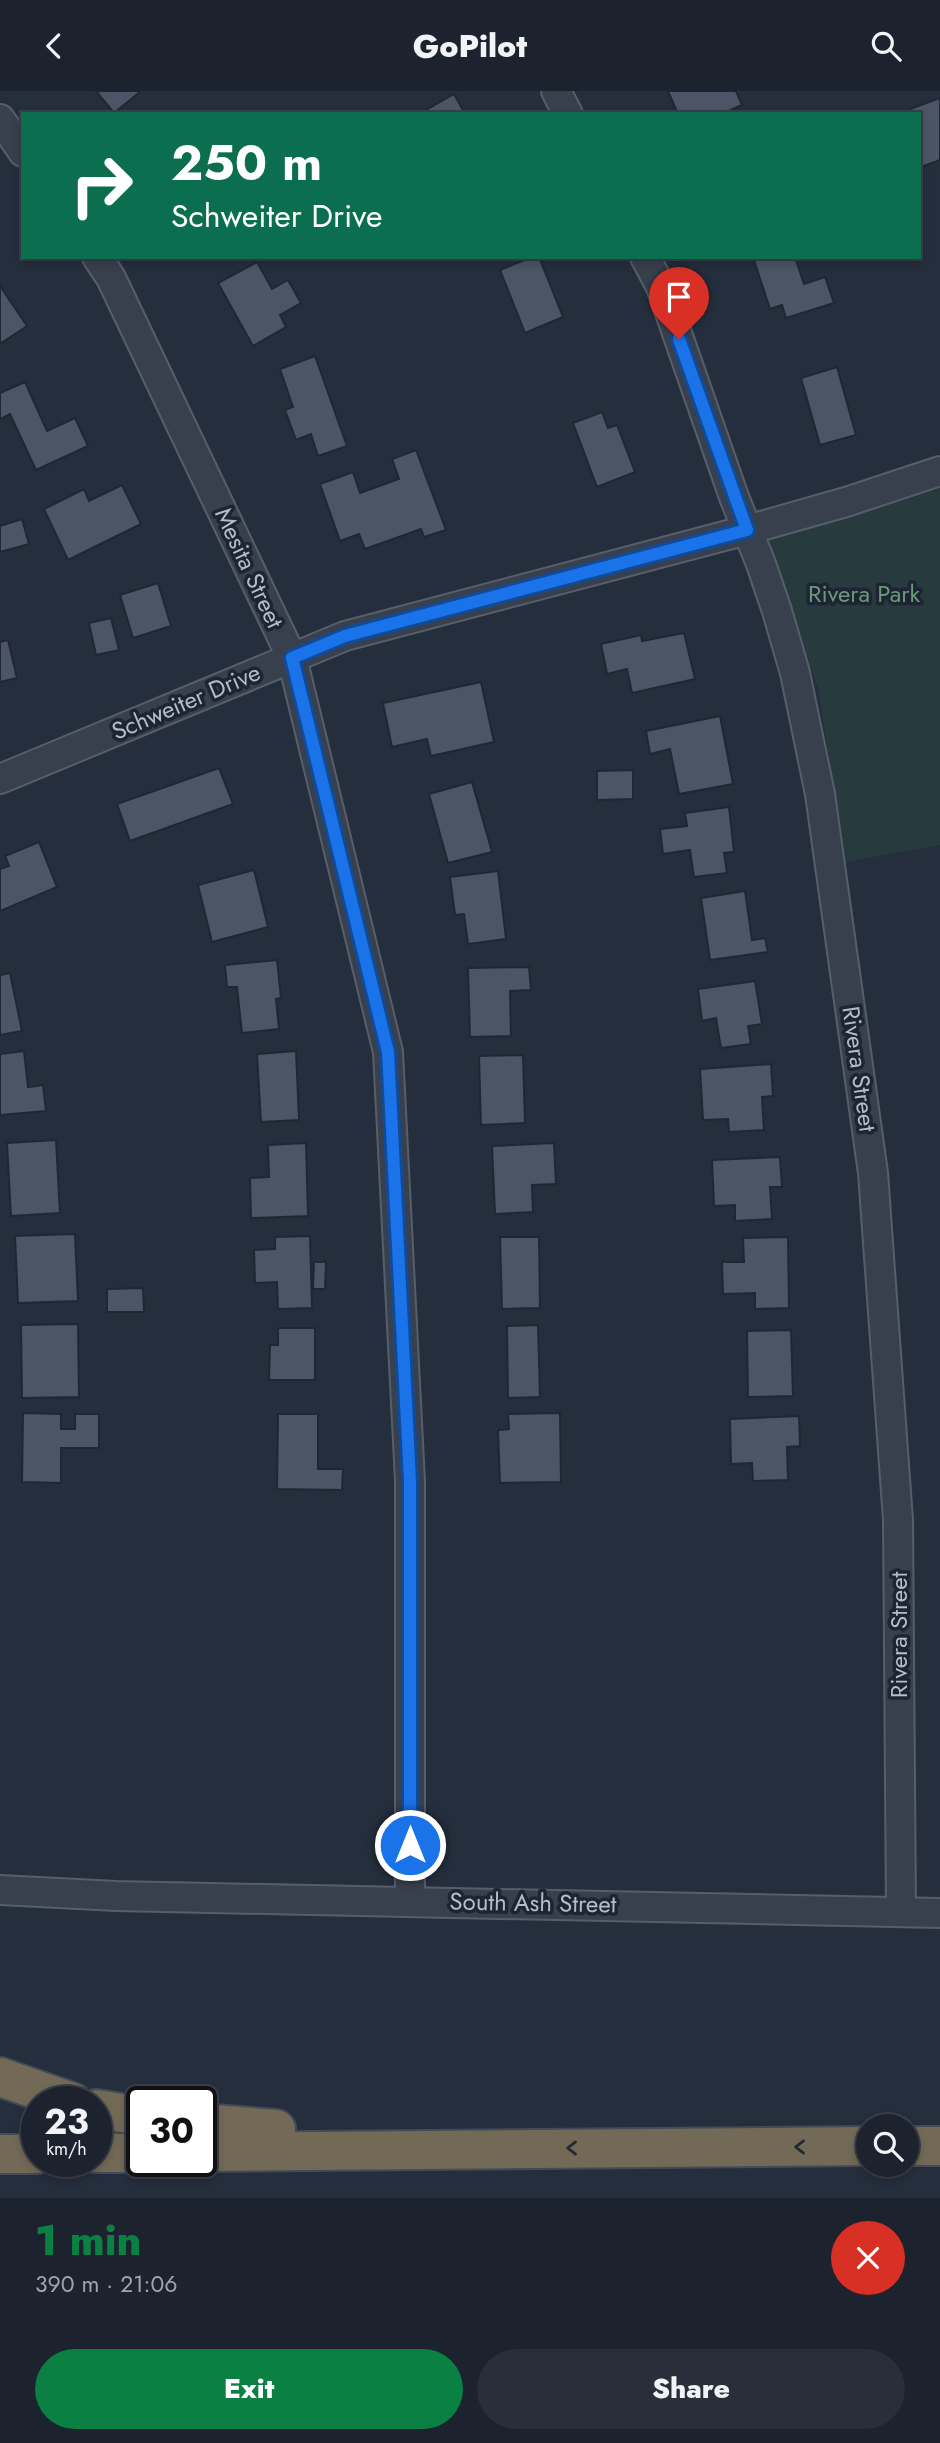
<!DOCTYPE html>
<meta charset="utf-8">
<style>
:root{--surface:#1c222e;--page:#292f3a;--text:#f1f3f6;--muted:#a0a4aa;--line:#3a3f4a;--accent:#0b8043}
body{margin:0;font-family:Jost,sans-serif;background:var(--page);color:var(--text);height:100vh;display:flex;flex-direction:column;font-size:26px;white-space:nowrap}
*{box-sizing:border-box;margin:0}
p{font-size:23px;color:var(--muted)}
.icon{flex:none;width:38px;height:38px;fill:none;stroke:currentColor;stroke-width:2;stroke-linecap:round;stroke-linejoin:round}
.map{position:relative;height:2107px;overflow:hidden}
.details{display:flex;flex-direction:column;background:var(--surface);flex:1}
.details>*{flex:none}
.guide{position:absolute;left:21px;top:21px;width:900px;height:147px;border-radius:0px;box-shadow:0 4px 10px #0003,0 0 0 2px var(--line);background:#0b6e4f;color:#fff;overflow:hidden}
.buttons{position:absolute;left:856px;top:2023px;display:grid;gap:14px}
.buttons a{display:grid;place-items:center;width:63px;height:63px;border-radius:50%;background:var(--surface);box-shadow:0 4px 10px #0003,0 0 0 2px var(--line);font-size:35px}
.speed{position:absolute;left:21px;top:1995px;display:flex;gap:14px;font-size:35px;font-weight:700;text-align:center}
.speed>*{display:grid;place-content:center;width:91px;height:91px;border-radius:50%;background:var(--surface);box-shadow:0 4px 10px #0003,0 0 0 2px var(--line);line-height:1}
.speed small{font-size:18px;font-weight:400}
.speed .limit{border:4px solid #111;border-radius:10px;background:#fff;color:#111}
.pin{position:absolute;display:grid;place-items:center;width:60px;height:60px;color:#fff;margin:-72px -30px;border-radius:50% 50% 50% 0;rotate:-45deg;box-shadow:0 0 7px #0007}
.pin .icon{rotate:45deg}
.me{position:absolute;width:77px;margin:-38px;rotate:0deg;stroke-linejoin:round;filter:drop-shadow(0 0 5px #0008)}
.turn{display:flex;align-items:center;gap:24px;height:147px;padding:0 35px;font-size:32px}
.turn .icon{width:91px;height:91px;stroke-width:2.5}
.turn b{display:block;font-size:49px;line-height:60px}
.round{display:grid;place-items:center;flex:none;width:74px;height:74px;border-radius:37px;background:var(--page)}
.headline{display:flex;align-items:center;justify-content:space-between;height:119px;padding:0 35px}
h1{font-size:42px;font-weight:800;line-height:52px;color:var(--accent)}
.action{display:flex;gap:14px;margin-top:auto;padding:14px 35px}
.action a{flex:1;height:80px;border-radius:42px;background:var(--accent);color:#fff;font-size:28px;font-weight:800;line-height:80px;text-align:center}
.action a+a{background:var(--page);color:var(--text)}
header{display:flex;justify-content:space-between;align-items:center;height:91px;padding:0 35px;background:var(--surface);font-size:32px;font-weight:800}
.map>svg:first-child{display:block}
</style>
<header><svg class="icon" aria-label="back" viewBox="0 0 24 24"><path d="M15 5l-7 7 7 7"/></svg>GoPilot<svg class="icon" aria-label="search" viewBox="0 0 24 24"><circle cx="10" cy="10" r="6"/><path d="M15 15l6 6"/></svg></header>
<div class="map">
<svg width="940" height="2107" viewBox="0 0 940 2107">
<rect width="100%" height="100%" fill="#252e3d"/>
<polygon fill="#273a3e" points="940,398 940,754 846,771 818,597 765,451"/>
<g fill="#4b5565" stroke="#202734" stroke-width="2">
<polygon points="96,0 141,0 114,22"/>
<polygon points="668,0 736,0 742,14 722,23 678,23"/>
<polygon points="454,3 465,23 419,23"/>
<polygon points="940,7 940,69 921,76 919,69 919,23 912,23 910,18"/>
<polygon points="532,166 539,166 563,226 525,242 500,179"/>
<polygon points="762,166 795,166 804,193 825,186 834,212 786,227 782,214 770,218 754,169"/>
<polygon points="257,171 272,198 288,189 301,212 280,224 286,236 253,255 218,192"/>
<polygon points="0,195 27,235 0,253"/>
<polygon points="315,265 347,355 318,365 311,343 296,349 285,319 293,316 280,278"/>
<polygon points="837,276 856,344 820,354 801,287"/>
<polygon points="25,291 47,340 75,327 88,355 36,379 10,323 0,328 0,302"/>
<polygon points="602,321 608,337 617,334 635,381 597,396 573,332"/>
<polygon points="416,359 446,439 424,446 421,438 365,458 359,443 340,450 320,393 353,381 360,402 399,388 392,368"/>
<polygon points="122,394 141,433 68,469 44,418 84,398 89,410"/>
<polygon points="22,428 29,453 0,461 0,435"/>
<polygon points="158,492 171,535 133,547 120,504"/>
<polygon points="111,527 119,559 96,564 89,532"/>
<polygon points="684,542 695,588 632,602 627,578 607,583 601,553 641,544 642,550"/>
<polygon points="8,549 17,587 0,591 0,551"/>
<polygon points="481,591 494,651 431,665 427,648 392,656 383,612"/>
<polygon points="720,625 733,693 679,703 670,658 650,663 646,640"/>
<polygon points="219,677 233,713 130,750 117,713"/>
<polygon points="633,679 633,708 597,709 597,680"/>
<polygon points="472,691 492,761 448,772 429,703"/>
<polygon points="729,716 734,761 724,762 727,782 694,786 690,759 663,763 660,738 687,735 685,722"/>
<polygon points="39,751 57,796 0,820 0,778 9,775 5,765"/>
<polygon points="254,779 268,836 212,851 198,794"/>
<polygon points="498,780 506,848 468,853 464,823 455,824 450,786"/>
<polygon points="745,800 752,849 765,847 768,861 710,869 701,807"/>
<polygon points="277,869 281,907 276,908 279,938 242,942 237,896 227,896 225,874"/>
<polygon points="529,876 531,899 510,900 511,945 470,946 468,877"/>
<polygon points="10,882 22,940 0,944 0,884"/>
<polygon points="755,890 762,933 748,935 751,953 721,957 716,927 702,930 698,898"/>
<polygon points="24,960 28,996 43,994 46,1020 0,1024 0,963"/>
<polygon points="296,960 299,1029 261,1031 257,963"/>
<polygon points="523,964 525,1032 481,1034 479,965"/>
<polygon points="771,973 773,1005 762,1006 764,1039 729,1041 728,1028 703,1029 700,978"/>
<polygon points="56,1049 60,1122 11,1125 7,1052"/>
<polygon points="306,1052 308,1125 251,1127 250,1087 269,1086 268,1054"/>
<polygon points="554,1052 556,1093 532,1094 533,1121 495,1123 492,1055"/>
<polygon points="780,1066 782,1096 770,1096 772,1128 735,1130 735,1114 714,1115 712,1069"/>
<polygon points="75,1143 78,1210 18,1212 15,1145"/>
<polygon points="310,1145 312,1217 278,1218 277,1191 255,1192 254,1159 275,1158 275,1146"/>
<polygon points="500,1146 539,1146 540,1217 502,1218"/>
<polygon points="788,1146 789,1217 755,1218 755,1202 723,1203 722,1171 744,1171 743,1147"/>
<polygon points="314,1171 326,1171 325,1198 313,1198"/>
<polygon points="143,1197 144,1221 107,1221 107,1198"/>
<polygon points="78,1233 79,1306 22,1307 21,1234"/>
<polygon points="538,1234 540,1306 508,1307 507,1235"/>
<polygon points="278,1237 315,1237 315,1289 269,1289 270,1254 278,1254"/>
<polygon points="791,1239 793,1305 748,1306 747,1240"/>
<polygon points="23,1322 61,1323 61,1338 75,1338 75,1323 99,1323 99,1357 61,1357 61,1392 22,1391"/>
<polygon points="560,1322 561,1391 500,1392 498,1339 509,1338 508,1323"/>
<polygon points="278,1323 318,1323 318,1378 343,1378 342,1399 277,1398"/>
<polygon points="799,1325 800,1355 787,1356 788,1389 753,1390 752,1372 731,1373 730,1328"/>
</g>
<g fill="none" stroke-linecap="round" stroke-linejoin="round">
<g stroke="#575e6b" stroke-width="32">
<g id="minor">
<polyline points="556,0 568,23"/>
<polyline points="0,28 23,61"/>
<polyline points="97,166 111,187 292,567 388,961 410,1390 410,1810"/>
<polyline points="645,166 661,196 734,406 761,473 777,520 795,582 820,703 873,1082 898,1429 901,1821"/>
<polyline points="0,688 345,545 747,439 846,411 940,380"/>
<polyline points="0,1799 116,1805 940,1822"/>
</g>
</g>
<g stroke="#444b58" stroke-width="42">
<g id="motorway">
<polyline points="0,1986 72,2011"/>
<polyline points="96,2018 142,2025"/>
<polyline points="201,2032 276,2038"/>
<polyline points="906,2055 940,2055"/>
<polyline points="201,2061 868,2055"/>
<polyline points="96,2062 142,2062"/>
<polyline points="0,2063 37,2063"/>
</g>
</g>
<use href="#minor" stroke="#39404d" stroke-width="28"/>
<use href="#motorway" stroke="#726956" stroke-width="38"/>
</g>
<defs><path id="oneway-chevron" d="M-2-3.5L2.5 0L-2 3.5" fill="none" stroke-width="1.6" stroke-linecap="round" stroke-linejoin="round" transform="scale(1.75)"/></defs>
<g stroke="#222834">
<use href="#oneway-chevron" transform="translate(800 2056) rotate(180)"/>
<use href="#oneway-chevron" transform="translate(572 2057) rotate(180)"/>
</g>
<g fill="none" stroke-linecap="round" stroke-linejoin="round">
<g stroke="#114b97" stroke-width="18">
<polyline id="route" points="410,1754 410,1390 388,961 292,567 345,545 747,439 679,248"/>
</g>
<use href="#route" stroke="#1a73e8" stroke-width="12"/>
</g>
<g text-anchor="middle" stroke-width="7" stroke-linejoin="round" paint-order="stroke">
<g font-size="24" fill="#b5bbc8" stroke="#1e2532">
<text transform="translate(249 477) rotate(65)" y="8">Mesita Street</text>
<text transform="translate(186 611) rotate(-23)" y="8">Schweiter Drive</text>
<text transform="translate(859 978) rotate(82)" y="8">Rivera Street</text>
<text transform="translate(899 1544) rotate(-90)" y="8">Rivera Street</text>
<text transform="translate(533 1812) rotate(1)" y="8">South Ash Street</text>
</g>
<g font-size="24" fill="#6d9879" stroke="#1e2532">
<text x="864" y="511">Rivera Park</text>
</g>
</g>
</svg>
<div class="buttons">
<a><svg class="icon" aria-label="search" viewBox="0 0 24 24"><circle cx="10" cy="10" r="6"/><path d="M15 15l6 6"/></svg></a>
</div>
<div class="speed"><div>23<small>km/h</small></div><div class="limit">30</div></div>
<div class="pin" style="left:679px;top:248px;background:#d93025"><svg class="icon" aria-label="arrive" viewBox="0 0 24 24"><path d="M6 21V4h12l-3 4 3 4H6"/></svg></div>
<svg class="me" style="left:410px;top:1754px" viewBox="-20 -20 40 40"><circle r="17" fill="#1a73e8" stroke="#fff" stroke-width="3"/><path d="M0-11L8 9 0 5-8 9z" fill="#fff"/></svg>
<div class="guide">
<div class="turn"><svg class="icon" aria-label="right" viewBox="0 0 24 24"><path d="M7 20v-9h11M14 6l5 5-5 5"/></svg><div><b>250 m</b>Schweiter Drive</div></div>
</div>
</div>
<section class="details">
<div class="headline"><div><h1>1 min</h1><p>390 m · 21:06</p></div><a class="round" style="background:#d93025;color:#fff"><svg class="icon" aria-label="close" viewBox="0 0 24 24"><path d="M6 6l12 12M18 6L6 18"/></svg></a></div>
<div class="action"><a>Exit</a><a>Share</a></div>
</section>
